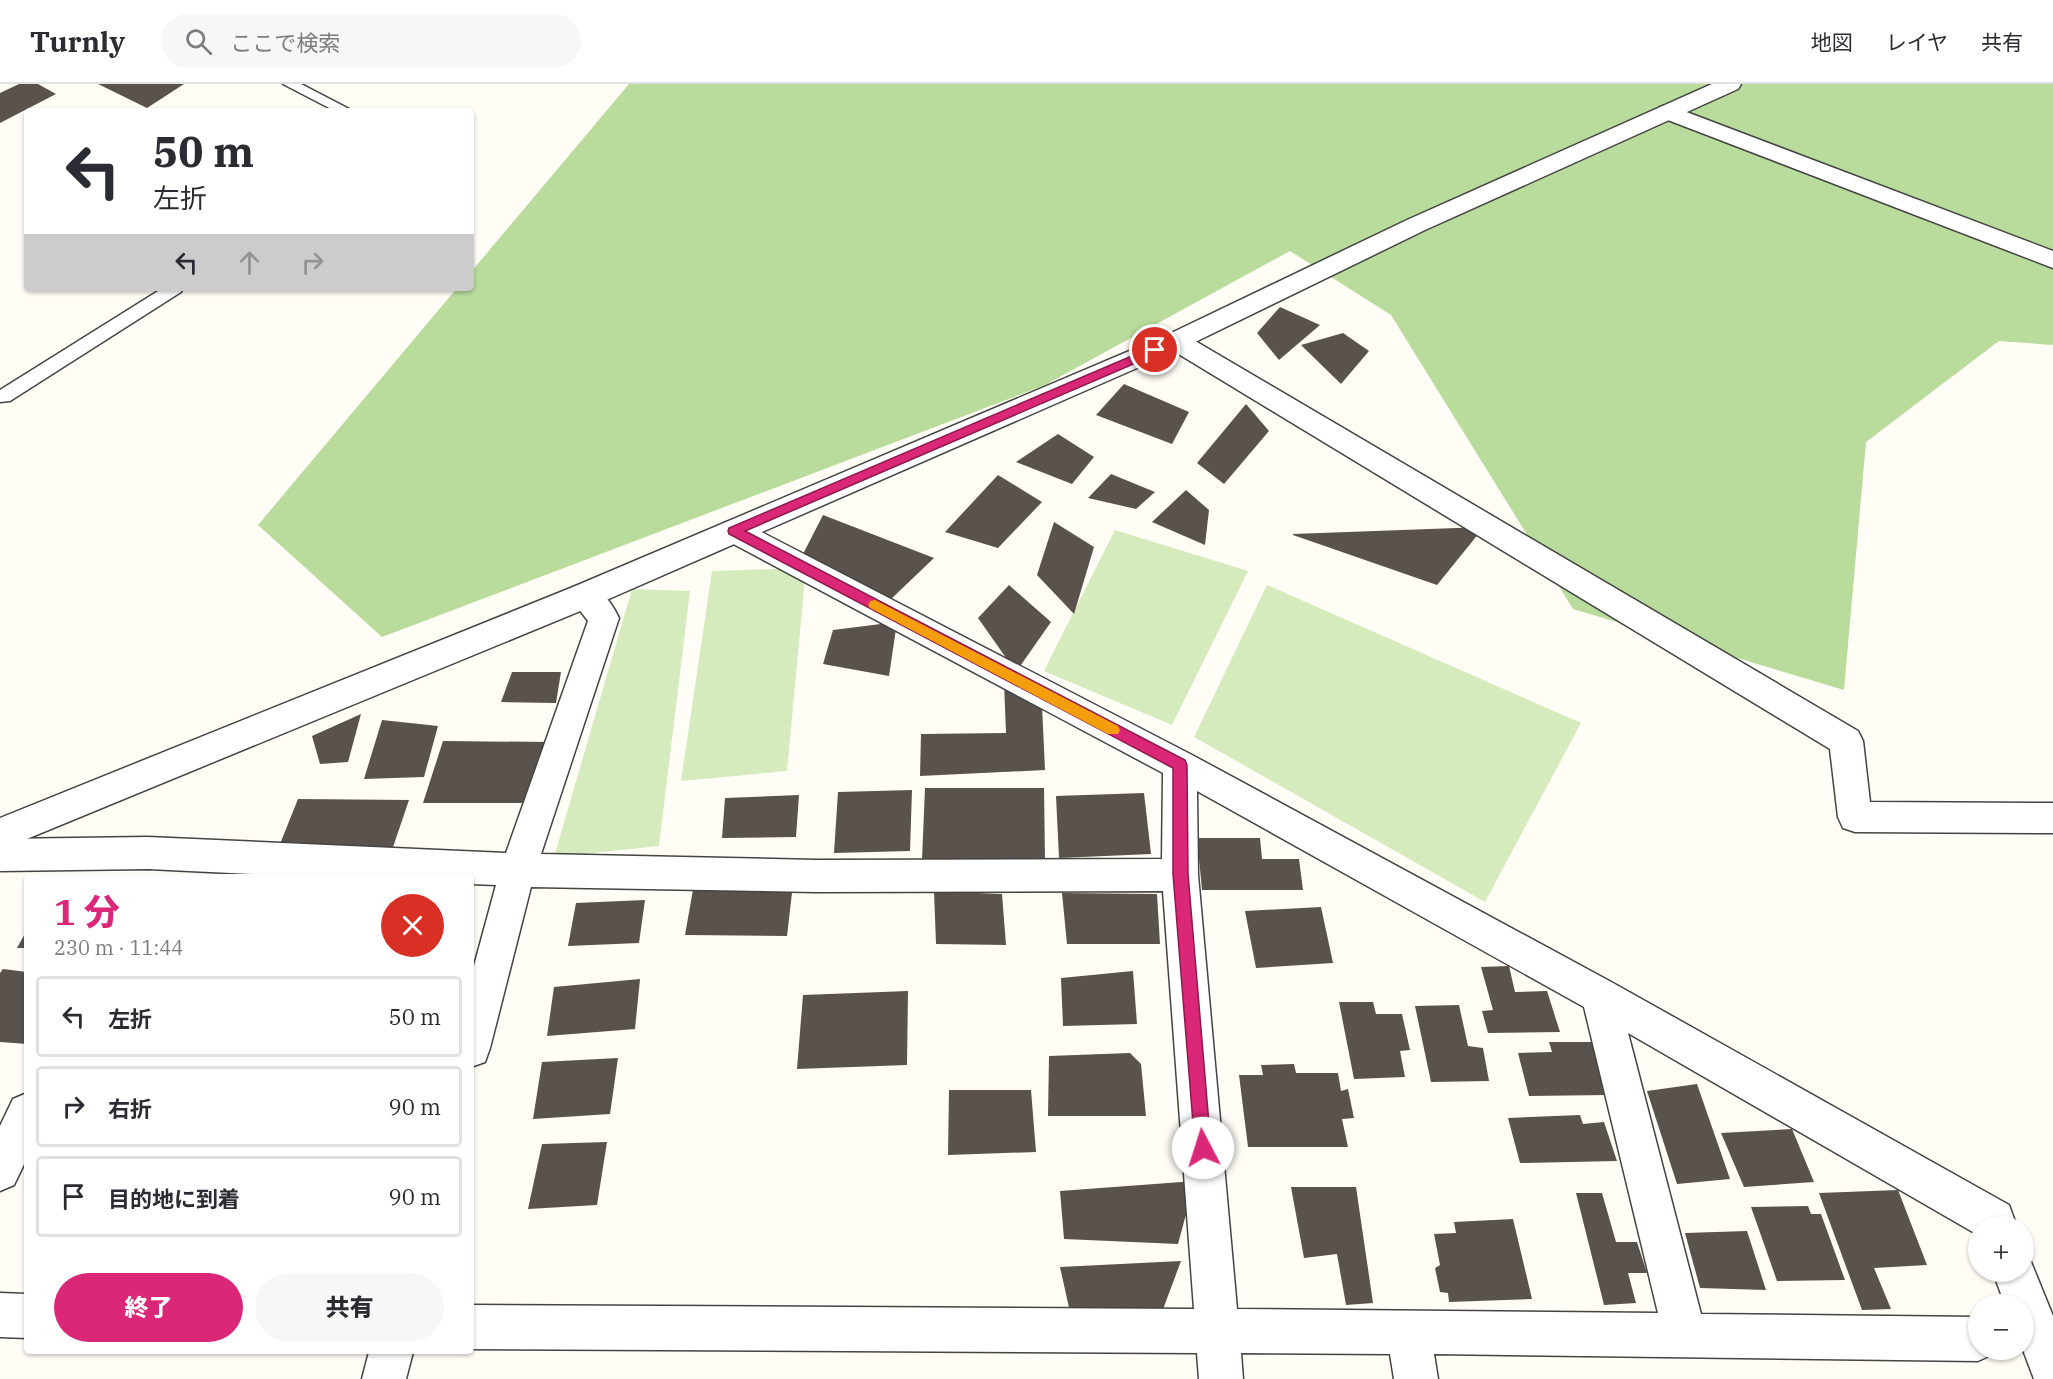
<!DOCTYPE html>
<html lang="ja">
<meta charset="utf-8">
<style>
:root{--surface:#fff;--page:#f7f7f7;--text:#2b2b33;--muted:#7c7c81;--line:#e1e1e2;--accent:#db2777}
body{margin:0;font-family:"IBM Plex Serif","Noto Sans JP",serif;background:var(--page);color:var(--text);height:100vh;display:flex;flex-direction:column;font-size:22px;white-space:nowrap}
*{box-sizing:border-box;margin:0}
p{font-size:20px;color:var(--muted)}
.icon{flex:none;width:33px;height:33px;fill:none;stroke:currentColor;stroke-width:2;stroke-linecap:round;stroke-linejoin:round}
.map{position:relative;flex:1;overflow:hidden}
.details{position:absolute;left:24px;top:790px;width:450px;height:480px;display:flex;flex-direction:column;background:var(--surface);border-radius:6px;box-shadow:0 2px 4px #0004}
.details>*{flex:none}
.banner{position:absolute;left:24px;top:24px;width:450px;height:183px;border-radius:6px;box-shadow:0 2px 4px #0004;background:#fff;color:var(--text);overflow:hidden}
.fabs{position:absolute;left:1968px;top:1132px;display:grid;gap:12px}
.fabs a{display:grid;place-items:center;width:66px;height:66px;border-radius:50%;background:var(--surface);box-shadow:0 2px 4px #0004;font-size:30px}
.pin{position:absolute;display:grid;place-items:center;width:51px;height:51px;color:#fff;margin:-26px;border:3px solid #fff;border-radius:50%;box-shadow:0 2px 6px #0007}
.me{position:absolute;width:66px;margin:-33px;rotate:355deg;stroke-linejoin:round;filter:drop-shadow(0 0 4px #0008)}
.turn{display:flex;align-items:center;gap:21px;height:126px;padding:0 30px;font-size:27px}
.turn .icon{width:78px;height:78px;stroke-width:2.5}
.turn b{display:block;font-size:42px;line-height:51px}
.lanes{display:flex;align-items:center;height:57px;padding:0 30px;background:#0003;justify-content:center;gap:30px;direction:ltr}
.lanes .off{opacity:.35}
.round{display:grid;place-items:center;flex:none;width:63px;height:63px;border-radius:32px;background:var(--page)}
.head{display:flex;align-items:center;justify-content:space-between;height:102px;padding:0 30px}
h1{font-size:36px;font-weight:800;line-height:45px;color:var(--accent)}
.primary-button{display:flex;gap:12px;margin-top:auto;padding:12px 30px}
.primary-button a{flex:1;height:69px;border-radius:36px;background:var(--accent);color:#fff;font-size:24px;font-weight:800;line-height:69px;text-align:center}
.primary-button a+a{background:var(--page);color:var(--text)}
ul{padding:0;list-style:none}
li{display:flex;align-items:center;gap:18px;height:81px;margin:0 12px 9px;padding:0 18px;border:3px solid var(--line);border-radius:6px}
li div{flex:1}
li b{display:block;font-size:22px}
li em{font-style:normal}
header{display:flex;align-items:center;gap:36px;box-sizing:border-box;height:84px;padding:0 30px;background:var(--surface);border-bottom:2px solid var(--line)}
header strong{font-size:28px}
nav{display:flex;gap:33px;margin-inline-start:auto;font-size:21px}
.search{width:420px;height:54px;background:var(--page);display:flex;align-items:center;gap:15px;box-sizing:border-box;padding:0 21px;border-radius:33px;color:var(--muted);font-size:22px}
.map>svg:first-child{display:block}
</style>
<header>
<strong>Turnly</strong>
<div class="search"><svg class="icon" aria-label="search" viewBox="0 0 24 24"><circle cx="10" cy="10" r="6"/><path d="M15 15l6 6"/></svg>ここで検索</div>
<nav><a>地図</a><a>レイヤ</a><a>共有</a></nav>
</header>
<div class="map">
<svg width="2053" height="1295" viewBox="0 0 2053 1295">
<rect width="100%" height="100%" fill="#fffdf5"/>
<g fill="#d5ebbd">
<polygon points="1115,446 1248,487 1172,641 1044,587"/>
<polygon points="806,484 787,687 681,697 712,487"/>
<polygon points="1267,501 1581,639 1485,818 1194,653"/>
<polygon points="632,505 690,507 659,762 554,773"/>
</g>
<polygon fill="#b9dc9c" points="629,0 2053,0 2053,261 1999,257 1866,358 1844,606 1573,525 1391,231 1290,167 1043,302 382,553 258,441 457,204 471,204 471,188"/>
<g fill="#5a524d">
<polygon points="19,0 38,0 56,10 0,39 0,9"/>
<polygon points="98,0 184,0 147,24"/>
<polygon points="1280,223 1320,241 1279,276 1257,249"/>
<polygon points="1343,249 1369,267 1341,300 1301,261"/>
<polygon points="1124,300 1189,328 1172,360 1096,331"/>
<polygon points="1246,320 1269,347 1224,400 1197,379"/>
<polygon points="1058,350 1094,373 1072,400 1016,378"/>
<polygon points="1111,390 1155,408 1136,425 1088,414"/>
<polygon points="998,391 1042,418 998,464 945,448"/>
<polygon points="1186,406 1209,426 1205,461 1152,438"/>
<polygon points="823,431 934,474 890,516 802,472"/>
<polygon points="1054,438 1094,463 1074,530 1037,491"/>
<polygon points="1484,443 1437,501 1293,451 1293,450"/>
<polygon points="1009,501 1051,538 1016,588 978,534"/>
<polygon points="897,538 889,592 823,580 833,546"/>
<polygon points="512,588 561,588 556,619 501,618"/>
<polygon points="1004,599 1042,621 1045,686 920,692 921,650 1006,649"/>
<polygon points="361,630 348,678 320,680 312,652"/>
<polygon points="382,636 438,642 424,693 364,695"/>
<polygon points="443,657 549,658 533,719 423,719"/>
<polygon points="925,704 1044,704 1045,776 922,776"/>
<polygon points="912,706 910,767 834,769 838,708"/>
<polygon points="1144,709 1151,770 1059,774 1056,712"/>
<polygon points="799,711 796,753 722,754 725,714"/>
<polygon points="298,715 409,716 392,766 278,765"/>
<polygon points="1197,754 1260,754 1262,775 1299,775 1303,806 1202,806"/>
<polygon points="694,800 793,800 787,852 685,851"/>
<polygon points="956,801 954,808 1002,810 1006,861 936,860 934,807"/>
<polygon points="1062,809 1157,810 1160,860 1067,860"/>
<polygon points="645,816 639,859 568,862 576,819"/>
<polygon points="1321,823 1333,879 1256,884 1245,827"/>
<polygon points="27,846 27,864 17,864"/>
<polygon points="1509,882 1515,908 1547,907 1560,948 1488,949 1482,927 1493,926 1481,883"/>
<polygon points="3,885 27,888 27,960 0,958 0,889"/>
<polygon points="1133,887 1137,940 1063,942 1061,894"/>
<polygon points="640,895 635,945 547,952 554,903"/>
<polygon points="908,907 907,981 797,985 803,911"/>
<polygon points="1339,918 1373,918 1376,930 1402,930 1410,966 1400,967 1405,993 1354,995"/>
<polygon points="1459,921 1468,962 1483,964 1489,997 1431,998 1415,922"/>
<polygon points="1549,958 1593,958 1607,1011 1529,1012 1518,969 1552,968"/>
<polygon points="1130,969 1141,980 1146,1032 1048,1032 1049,972"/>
<polygon points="618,974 610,1030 533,1035 542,978"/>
<polygon points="1294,980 1296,989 1338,989 1341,1007 1348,1005 1354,1034 1342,1035 1348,1063 1248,1063 1239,991 1263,991 1261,981"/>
<polygon points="1697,1000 1730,1095 1677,1100 1647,1007"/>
<polygon points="949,1006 1031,1006 1036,1068 948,1071"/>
<polygon points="1580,1031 1583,1040 1604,1038 1617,1077 1520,1079 1508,1034"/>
<polygon points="1792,1045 1814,1098 1744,1103 1721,1049"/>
<polygon points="607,1058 597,1121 528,1125 542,1060"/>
<polygon points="1195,1097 1178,1160 1064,1155 1060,1107"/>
<polygon points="1291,1103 1356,1103 1373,1219 1346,1221 1337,1170 1304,1174"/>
<polygon points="1898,1106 1927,1181 1874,1184 1891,1225 1862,1226 1819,1109"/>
<polygon points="1576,1109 1602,1109 1616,1158 1637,1158 1647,1189 1628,1189 1636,1219 1604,1221"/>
<polygon points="1808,1122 1811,1130 1821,1130 1845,1196 1777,1197 1751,1123"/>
<polygon points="1513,1135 1532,1215 1449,1218 1448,1209 1440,1208 1435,1184 1440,1181 1434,1150 1456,1149 1454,1138"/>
<polygon points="1747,1147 1766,1206 1700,1204 1685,1149"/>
<polygon points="1181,1177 1162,1228 1070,1228 1060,1183"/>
</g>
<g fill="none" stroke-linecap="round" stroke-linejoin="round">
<g stroke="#444" stroke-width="3">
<g id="service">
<polygon points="283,0 301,0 353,27 335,27"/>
<polygon points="163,204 183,204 181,208 10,317 0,318 0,306"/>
</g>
</g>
<g stroke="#444" stroke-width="3">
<g id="minor">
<polygon points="1668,21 2053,167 2053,184 1660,33 1657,28 1660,23"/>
<polygon points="1176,248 1185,251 1858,647 1863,657 1870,718 2053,719 2053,749 1855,748 1843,744 1838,733 1830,665 1167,263 1163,257 1167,251"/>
<path d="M734,436l10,3 448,232 421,228 396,222 8,22h-39v8l-350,-202 73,281 277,3v33h17l-2,4 -15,7 -544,-7 4,25h-44l-4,-25 -149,-1 2,26h-44l-2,-26 -726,-4v-44l723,4 -31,-418 -347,1 -285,-5 -41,161 -5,14 -14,5v-90l25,-92 -25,-1v-6h-142l-181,-9 -148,2v-32l148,-2 358,16 82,-232 -19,-25 4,-9c22,-7 37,12 46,31l-78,236 275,6 346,-1 1,-86 -439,-234 -5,-8 5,-8zM1197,707l387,216 74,306 -421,-4 -39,-434z"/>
<polygon points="27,1009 27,1074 14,1101 0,1107 0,1042 13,1015"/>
<polygon points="2024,1171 2029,1173 2053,1232 2053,1295 2034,1295 2023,1266 2024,1221 2005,1221 1993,1188 2024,1188"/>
<polygon points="0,1209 27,1210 27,1254 0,1253"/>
<polygon points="369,1268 413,1268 406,1295 362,1295"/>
</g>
</g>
<g stroke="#444" stroke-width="3">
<polygon id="tertiary" points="1712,0 1741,0 1738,5 1425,146 1185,263 595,521 0,766 0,734 573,503 1167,251 1407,136"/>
</g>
<use href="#service" fill="#fff" fill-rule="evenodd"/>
<use href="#minor" fill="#fff" fill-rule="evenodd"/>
<use href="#tertiary" fill="#fff" fill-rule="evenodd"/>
</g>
<polygon fill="#db2777" stroke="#8e194d" stroke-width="1.5" points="1155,262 1159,263 1159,269 745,447 1185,676 1187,681 1188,790 1211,1064 1209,1070 1203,1073 1197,1070 1195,1064 1173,790 1173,684 729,450 728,447 729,444"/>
<polygon fill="#f59e0b" points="875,516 1118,642 1120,646 1118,650 1108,650 870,524 868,521 870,517"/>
</svg>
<div class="fabs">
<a>+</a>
<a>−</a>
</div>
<div class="pin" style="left:1155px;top:266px;background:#d93025"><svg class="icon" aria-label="arrive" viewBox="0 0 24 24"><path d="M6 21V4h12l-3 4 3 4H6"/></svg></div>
<svg class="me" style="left:1203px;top:1064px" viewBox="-20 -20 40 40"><circle r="19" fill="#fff"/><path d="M0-13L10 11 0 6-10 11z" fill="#db2777"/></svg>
<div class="banner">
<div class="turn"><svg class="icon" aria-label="left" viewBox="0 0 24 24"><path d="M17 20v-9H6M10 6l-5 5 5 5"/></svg><div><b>50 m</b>左折</div></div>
<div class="lanes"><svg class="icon" aria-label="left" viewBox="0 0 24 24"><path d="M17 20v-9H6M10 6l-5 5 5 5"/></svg><svg class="icon off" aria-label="ahead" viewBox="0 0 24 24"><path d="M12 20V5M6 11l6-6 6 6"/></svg><svg class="icon off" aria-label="right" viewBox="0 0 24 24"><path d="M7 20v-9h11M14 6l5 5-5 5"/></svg></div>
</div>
<section class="details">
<div class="head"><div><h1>1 分</h1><p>230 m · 11:44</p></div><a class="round" style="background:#d93025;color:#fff"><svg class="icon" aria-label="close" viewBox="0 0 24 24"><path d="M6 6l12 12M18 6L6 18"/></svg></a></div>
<ul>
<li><svg class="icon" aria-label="left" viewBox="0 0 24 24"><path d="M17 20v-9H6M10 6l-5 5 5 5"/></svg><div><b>左折</b></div><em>50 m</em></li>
<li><svg class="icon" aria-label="right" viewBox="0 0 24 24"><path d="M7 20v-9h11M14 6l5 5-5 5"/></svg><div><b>右折</b></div><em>90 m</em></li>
<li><svg class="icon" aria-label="arrive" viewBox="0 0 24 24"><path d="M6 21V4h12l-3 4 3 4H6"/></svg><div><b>目的地に到着</b></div><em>90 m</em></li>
</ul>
<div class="primary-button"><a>終了</a><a>共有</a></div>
</section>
</div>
